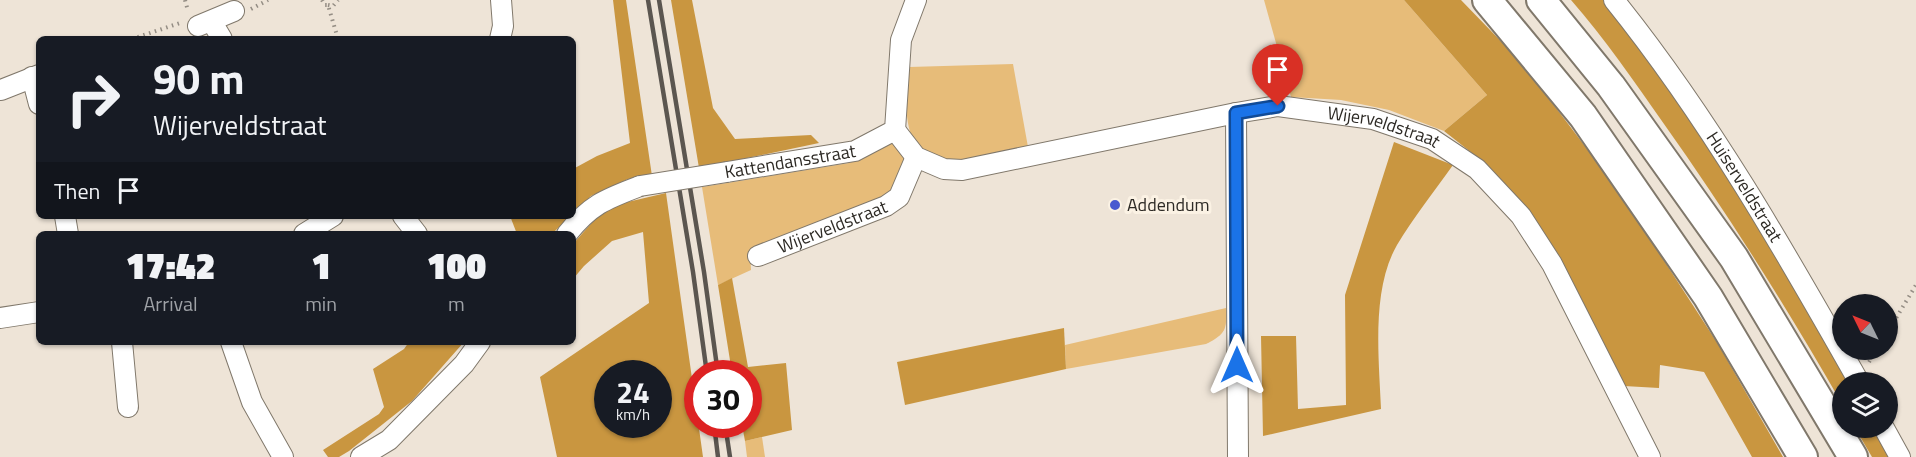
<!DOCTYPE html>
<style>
:root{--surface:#171b24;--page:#242831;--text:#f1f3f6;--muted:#9ea1a6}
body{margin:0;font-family:"Titillium Web",sans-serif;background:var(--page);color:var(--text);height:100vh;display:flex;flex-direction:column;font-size:22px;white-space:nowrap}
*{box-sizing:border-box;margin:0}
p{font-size:20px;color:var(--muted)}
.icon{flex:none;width:33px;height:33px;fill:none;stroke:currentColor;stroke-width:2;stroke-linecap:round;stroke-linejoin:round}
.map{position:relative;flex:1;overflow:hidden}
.panel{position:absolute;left:36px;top:231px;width:540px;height:114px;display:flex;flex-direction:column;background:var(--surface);border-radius:9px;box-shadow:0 2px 4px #0004}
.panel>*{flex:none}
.hud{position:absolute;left:36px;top:36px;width:540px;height:183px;border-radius:9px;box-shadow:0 2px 4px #0004;background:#171b24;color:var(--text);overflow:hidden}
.needle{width:39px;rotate:313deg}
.fabs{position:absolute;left:1832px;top:294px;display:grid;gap:12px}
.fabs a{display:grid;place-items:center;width:66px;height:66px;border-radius:50%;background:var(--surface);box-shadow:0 2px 4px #0004;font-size:30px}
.speed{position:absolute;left:594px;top:360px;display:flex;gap:12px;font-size:30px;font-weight:700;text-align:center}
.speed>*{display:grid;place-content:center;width:78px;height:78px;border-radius:50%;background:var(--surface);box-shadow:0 2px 4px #0004;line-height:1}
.speed small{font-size:15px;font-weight:400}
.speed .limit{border:9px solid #d22;background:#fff;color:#111}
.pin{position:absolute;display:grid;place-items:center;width:51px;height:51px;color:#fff;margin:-62px -26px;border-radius:50% 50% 50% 0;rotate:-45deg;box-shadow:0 0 6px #0007}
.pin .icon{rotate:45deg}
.me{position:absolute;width:66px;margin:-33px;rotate:0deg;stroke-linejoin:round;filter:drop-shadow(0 0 4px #0008)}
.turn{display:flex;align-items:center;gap:21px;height:126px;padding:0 18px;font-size:27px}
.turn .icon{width:78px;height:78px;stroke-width:2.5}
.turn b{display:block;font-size:42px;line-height:51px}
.then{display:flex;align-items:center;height:57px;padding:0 18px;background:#0003;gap:12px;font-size:22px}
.eta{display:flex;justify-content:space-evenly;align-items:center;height:102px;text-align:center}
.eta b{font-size:36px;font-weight:800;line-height:42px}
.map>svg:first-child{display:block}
</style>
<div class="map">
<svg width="1916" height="457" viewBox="0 0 1916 457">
<rect width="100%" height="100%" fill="#eee4d7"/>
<g fill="#e7bc79">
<polygon points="1264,0 1404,0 1487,95 1444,131 1389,110 1341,100 1291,97"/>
<path d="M1013,64l15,83c-35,8 -106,34 -119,-19 -5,-20 -1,-41 0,-61z"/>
<polygon points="889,143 895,145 907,159 890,196 750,249 751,270 718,285 702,187 849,163 876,151"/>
<path d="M1226,308c1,21 0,26 -20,36l-140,25 -1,-24z"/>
<polygon points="762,437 765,457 747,457 745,441"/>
</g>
<g fill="#c99640" fill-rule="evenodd">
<polygon points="613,0 626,0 652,176 628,179 591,196 573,213 573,169 597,156 630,143"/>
<polygon points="671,0 692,0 713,108 735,139 811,135 819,143 699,168"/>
<polygon points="1404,0 1461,0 1522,63 1619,191 1718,344 1783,457 1752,457 1704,372 1660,365 1659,388 1624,386 1558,254 1522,202 1477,157 1444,131 1487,95"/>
<path d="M1571,0h37l143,208 100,174h-9v22c-55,-96 -114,-190 -178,-280 -30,-43 -59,-85 -93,-124z"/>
<path d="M1394,142l59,23c-19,27 -40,53 -56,80 -26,45 -18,114 -16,164l-118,27 -2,-100h35l2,73 48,-4 -1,-110z"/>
<path d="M666,193l37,264h-146l-17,-80 109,-74 -6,-71 -31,9 -28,25 -11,13v-35l23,-26 23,-14zM608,374h50v50h-50z"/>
<polygon points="510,216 570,216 552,234 517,234"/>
<polygon points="732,278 748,367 786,363 792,430 745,441 742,425 748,424 748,374 732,373 718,285"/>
<polygon points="1064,328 1066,369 905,405 897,362"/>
<polygon points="409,342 464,342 412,401 349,451 339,457 328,457 323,450 379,414 384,407 373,369 404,349"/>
<polygon points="1855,428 1876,428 1892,457 1872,457"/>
</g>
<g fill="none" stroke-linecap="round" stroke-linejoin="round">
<g stroke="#80786b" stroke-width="22">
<g id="minor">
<path id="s1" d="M1614,0c95,118 171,251 245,382"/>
<polyline points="212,22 222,39"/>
<polyline points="198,26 234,11"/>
<polyline points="500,39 503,26 501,0"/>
<polyline points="32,77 39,104"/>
<polyline points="1,90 39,75"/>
<polyline points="1236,113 1238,457"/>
<path id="s2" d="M895,130l21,27 28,12 18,1 274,-57 42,-7 95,13 59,20 45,30 44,47 31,48 98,193"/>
<path id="s3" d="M727,172l128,-21 40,-21 6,-90 15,-40"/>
<polyline points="65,216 68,234"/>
<polyline points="403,216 417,234"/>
<polyline points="304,234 333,216"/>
<path d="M567,234c24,-30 39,-35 73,-48"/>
<path id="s4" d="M758,256l128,-50 13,-9 17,-40"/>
<polyline points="0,318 39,312"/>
<polyline points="122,342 128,407"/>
<polyline points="231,342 252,402 283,457"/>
<polyline points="1884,428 1900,457"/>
<polyline points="361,457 389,440 464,364 480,342"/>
</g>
</g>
<g stroke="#80786b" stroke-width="32">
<g id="highway">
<polyline points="1487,0 1583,116 1708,297 1803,457"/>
<polyline points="1541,0 1611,86 1734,258 1853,457"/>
</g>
</g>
<g stroke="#948d84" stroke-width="4" stroke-dasharray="1.5 4.5" stroke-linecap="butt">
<polyline points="185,0 188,11"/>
<polyline points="322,0 325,5 328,5 338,39"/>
<polyline points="328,5 333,6 338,0"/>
<polyline points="251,9 268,0"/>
<polyline points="132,39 180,23"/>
<polyline points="1887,333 1916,285"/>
<polyline points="1869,362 1877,350"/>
</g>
<use href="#minor" stroke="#fff" stroke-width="20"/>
<use href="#highway" stroke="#fff" stroke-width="28"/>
<g stroke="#5b5650" stroke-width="4.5">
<polyline points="648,0 693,272 707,374"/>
<polyline points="659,0 704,272 718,374"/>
<polyline points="714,424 718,457"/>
<polyline points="725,424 730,457"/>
</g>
<g stroke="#80786b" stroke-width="22" stroke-linecap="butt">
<polyline id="minor-bridge" points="640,186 727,172"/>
</g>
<use href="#minor-bridge" stroke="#fff" stroke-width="20"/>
</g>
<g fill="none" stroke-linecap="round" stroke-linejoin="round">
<g stroke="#114b97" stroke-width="15">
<polyline id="route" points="1237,365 1236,113 1278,106"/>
</g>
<use href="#route" stroke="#1a73e8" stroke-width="10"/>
</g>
<circle fill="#4a5acf" stroke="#fbf2e4" stroke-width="2" cx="1115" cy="205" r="6"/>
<g text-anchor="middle" stroke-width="6" stroke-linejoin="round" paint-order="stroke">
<g font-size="18" fill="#2d2a25" stroke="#fbf2e4">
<text dy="6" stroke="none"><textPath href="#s2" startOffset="513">Wijerveldstraat</textPath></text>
<text dy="6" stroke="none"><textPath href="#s3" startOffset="64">Kattendansstraat</textPath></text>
<text dy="6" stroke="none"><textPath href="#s1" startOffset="228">Huiserveldstraat</textPath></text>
<text dy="6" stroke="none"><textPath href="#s4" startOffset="80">Wijerveldstraat</textPath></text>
</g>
<g font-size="18" fill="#2d2a25" stroke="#fbf2e4" text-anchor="start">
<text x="1127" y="211">Addendum</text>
</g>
</g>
</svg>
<div class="fabs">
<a><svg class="needle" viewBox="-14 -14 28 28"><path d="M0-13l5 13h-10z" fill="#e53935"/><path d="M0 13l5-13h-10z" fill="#9ea1a6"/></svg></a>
<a><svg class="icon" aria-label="layers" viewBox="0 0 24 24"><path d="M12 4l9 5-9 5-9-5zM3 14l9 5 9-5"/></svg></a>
</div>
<div class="speed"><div>24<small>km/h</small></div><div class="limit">30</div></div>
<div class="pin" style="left:1278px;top:106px;background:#d93025"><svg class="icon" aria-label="arrive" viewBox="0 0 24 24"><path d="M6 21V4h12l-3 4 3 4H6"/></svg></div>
<svg class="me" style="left:1237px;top:365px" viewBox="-20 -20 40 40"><path d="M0-17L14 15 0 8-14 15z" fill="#1a73e8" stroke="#fff" stroke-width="4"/></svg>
<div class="hud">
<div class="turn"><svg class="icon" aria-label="right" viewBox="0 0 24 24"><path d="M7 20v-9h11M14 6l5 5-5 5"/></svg><div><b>90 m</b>Wijerveldstraat</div></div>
<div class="then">Then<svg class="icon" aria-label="arrive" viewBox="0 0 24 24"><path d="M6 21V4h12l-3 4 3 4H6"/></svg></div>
</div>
<section class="panel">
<div class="eta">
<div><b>17:42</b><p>Arrival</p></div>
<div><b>1</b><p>min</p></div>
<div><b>100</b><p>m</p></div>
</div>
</section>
</div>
